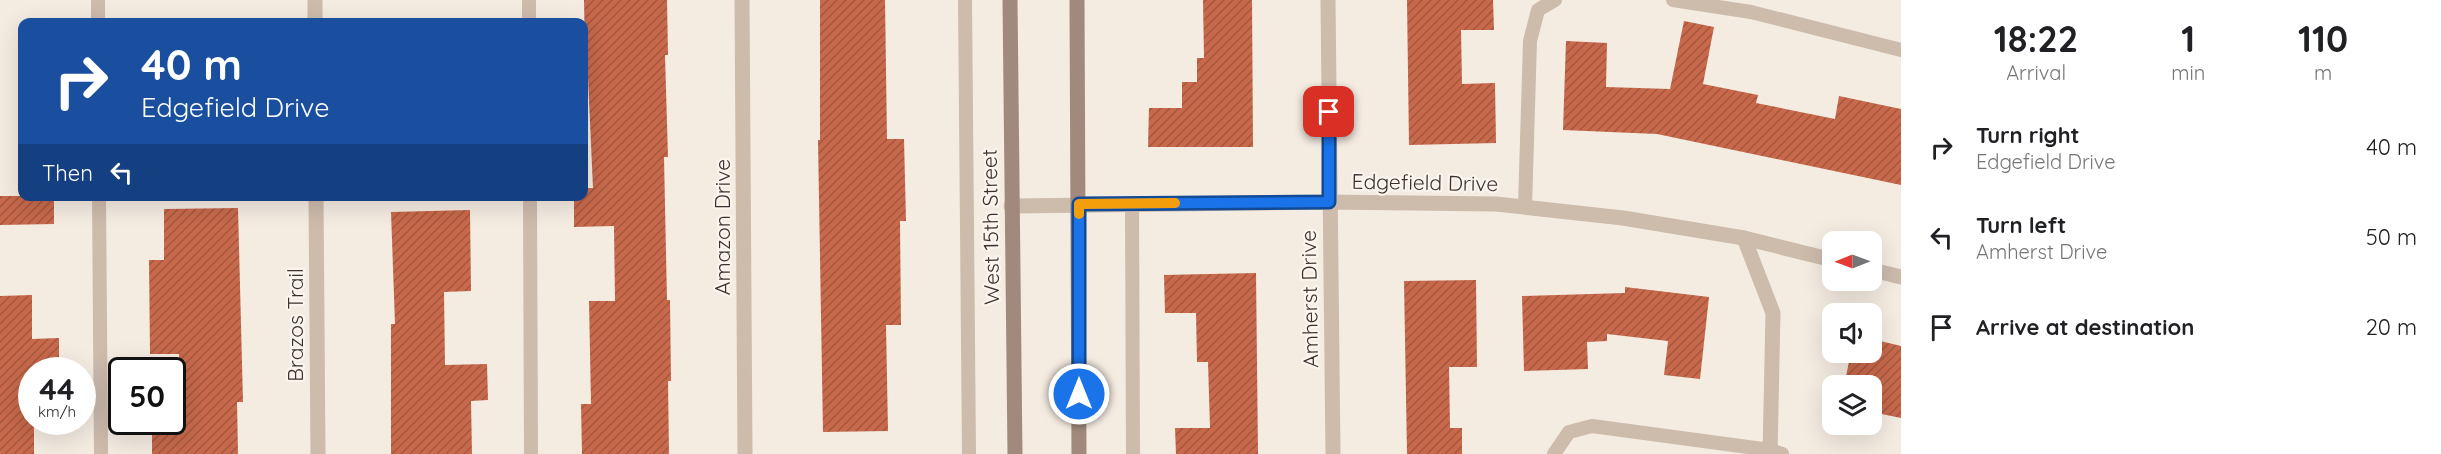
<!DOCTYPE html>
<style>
:root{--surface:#fff;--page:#f2f2f2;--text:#202124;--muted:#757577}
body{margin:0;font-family:Quicksand,sans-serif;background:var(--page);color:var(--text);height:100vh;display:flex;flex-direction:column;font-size:22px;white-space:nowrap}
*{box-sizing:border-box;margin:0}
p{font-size:20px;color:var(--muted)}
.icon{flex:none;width:33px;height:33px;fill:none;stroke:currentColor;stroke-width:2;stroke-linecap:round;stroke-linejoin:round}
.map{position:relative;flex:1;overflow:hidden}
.sheet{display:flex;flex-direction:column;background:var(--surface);width:540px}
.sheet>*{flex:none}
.hud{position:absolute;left:18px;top:18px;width:570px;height:183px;border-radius:12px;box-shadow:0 6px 24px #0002;background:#1a4fa0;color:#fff;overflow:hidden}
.needle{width:39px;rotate:269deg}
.fabs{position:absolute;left:1822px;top:231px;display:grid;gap:12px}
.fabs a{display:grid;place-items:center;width:60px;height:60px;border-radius:12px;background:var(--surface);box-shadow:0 6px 24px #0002;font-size:30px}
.speed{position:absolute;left:18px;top:357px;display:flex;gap:12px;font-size:30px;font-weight:700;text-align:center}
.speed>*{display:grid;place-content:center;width:78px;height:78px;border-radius:50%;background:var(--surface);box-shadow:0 6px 24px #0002;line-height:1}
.speed small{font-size:15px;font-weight:400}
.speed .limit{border:3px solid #111;border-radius:9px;background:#fff;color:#111}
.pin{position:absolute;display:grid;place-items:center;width:51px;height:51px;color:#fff;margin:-26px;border-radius:12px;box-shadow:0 3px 9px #0006}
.me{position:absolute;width:66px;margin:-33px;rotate:0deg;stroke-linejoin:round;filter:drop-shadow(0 0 4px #0008)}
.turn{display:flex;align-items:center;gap:21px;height:126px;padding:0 24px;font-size:27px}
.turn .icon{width:78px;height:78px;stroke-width:2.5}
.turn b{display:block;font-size:42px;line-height:51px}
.then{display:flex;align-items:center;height:57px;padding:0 24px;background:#0003;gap:12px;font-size:22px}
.eta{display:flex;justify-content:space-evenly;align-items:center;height:102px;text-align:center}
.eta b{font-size:36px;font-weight:800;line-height:42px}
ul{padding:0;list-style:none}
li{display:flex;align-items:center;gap:18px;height:90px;padding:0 24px}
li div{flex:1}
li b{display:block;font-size:22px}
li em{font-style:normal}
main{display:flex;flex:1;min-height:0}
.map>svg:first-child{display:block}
</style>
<main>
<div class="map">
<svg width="1901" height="454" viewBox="0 0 1901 454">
<defs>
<pattern id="building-hatch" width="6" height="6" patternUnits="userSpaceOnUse" patternTransform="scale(1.5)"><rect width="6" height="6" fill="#c8694b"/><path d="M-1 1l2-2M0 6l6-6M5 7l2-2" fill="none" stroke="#a4573f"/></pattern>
</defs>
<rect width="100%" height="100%" fill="#f4ebe1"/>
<g fill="url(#building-hatch)">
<polygon points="584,0 667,0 668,55 665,55 668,157 664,157 667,300 670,300 671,381 668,381 669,454 582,454 581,404 591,404 589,301 615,301 614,226 574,227 574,196 584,196 584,188 593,188 587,56 585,56"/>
<polygon points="820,0 885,0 887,139 904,139 906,221 900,221 901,325 886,325 888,431 823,432 818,140 820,140"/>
<polygon points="1203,0 1252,0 1253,147 1148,147 1149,108 1182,108 1182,82 1197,82 1197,58 1204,58"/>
<polygon points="1407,0 1493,0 1494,30 1461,30 1462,84 1495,83 1496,143 1409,145"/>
<polygon points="1684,21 1714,27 1703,84 1758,95 1756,103 1835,119 1839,96 1901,109 1901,185 1657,134 1563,130 1566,41 1607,43 1606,87 1670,89"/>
<polygon points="0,196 54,196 54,224 0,225"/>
<polygon points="238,208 243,402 237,402 238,454 152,454 152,428 180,428 179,354 150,354 149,260 164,260 164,209"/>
<polygon points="470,210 471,291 444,292 445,365 487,364 488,400 471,401 472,454 391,454 391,324 395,324 391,212"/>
<polygon points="1256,273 1258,454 1176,454 1175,428 1210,428 1208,362 1197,362 1196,313 1165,313 1164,275"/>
<polygon points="1476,280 1477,367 1449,367 1450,428 1462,428 1462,454 1407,454 1404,281"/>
<polygon points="1625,287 1709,297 1700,379 1664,375 1668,341 1607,334 1607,341 1587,342 1588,369 1524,371 1522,296 1625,293"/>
<polygon points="32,295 32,339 59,338 59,370 32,370 32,422 34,422 34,454 0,454 0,296"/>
<polygon points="1872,339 1901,346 1901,418 1872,412 1872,386 1844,386 1851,352 1872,352"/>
</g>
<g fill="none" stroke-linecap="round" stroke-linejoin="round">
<g stroke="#cdbbac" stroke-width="14">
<polyline points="98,0 98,22"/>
<polyline points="529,0 529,22"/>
<polyline points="965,0 969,454"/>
<polyline points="1673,0 1751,12 1901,50"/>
<polyline points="99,196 101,454"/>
<polyline points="530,196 531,454"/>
<polyline points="1132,204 1133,454"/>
<polyline points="1525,207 1530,41 1538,10 1555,0"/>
<polyline points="1554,454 1569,432 1592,426 1770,450 1782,454"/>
</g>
<g stroke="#cdbbac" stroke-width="15">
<polyline points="315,0 315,22"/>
<polyline points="742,0 745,454"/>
<polyline points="1328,0 1333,454"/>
<polyline points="316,196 318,454"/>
<polyline points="1011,206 1329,202 1496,204 1623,218 1744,238 1833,260"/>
<polyline points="1744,238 1773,313 1770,454"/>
<polyline points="1872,270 1901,277"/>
</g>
<g stroke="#a18a7d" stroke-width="15">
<polyline points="1010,0 1015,454"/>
<polyline points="1077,0 1079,454"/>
</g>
</g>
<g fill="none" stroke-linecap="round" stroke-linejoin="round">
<g stroke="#114b97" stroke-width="15">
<polyline id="route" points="1079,394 1079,204 1329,202 1329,112"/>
</g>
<use href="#route" stroke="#1a73e8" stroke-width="10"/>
<polyline stroke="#f59e0b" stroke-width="10" points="1079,214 1079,204 1175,203"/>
</g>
<g text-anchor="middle" stroke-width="4.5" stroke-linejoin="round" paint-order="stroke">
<g font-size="21" fill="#3b302b" stroke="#fbf5ee">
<text transform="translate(1425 183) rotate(1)" y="7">Edgefield Drive</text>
<text transform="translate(723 227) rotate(-90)" y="7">Amazon Drive</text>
<text transform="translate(991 227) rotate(-91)" y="7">West 15th Street</text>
<text transform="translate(1310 299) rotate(-91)" y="7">Amherst Drive</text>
<text transform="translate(296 325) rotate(-90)" y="7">Brazos Trail</text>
</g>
</g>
</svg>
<div class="fabs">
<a><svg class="needle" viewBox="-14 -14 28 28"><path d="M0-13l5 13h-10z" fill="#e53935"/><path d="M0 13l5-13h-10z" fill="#757577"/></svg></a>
<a><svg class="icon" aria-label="sound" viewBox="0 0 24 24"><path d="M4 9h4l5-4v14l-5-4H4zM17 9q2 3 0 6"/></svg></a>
<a><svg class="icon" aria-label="layers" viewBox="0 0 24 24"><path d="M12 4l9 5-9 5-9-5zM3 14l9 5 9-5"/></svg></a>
</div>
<div class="speed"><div>44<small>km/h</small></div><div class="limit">50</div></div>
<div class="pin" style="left:1329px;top:112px;background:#d93025"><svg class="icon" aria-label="arrive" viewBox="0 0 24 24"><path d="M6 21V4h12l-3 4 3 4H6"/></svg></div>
<svg class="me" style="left:1079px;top:394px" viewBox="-20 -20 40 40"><circle r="17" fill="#1a73e8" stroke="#fff" stroke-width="3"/><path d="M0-11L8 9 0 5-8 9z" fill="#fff"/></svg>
<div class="hud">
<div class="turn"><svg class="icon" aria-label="right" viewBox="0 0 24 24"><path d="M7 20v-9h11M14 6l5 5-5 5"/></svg><div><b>40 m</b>Edgefield Drive</div></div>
<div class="then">Then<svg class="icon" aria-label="left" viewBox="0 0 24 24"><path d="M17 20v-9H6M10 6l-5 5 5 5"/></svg></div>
</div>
</div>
<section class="sheet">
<div class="eta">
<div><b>18:22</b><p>Arrival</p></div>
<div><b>1</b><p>min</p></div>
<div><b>110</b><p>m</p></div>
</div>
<ul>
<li><svg class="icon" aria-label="right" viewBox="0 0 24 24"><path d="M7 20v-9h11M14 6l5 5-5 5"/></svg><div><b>Turn right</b><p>Edgefield Drive</p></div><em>40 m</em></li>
<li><svg class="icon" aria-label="left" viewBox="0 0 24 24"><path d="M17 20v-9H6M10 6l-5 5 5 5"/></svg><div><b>Turn left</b><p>Amherst Drive</p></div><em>50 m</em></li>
<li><svg class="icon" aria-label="arrive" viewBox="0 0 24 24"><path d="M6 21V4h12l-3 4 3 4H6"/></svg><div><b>Arrive at destination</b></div><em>20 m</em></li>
</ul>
</section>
</main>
